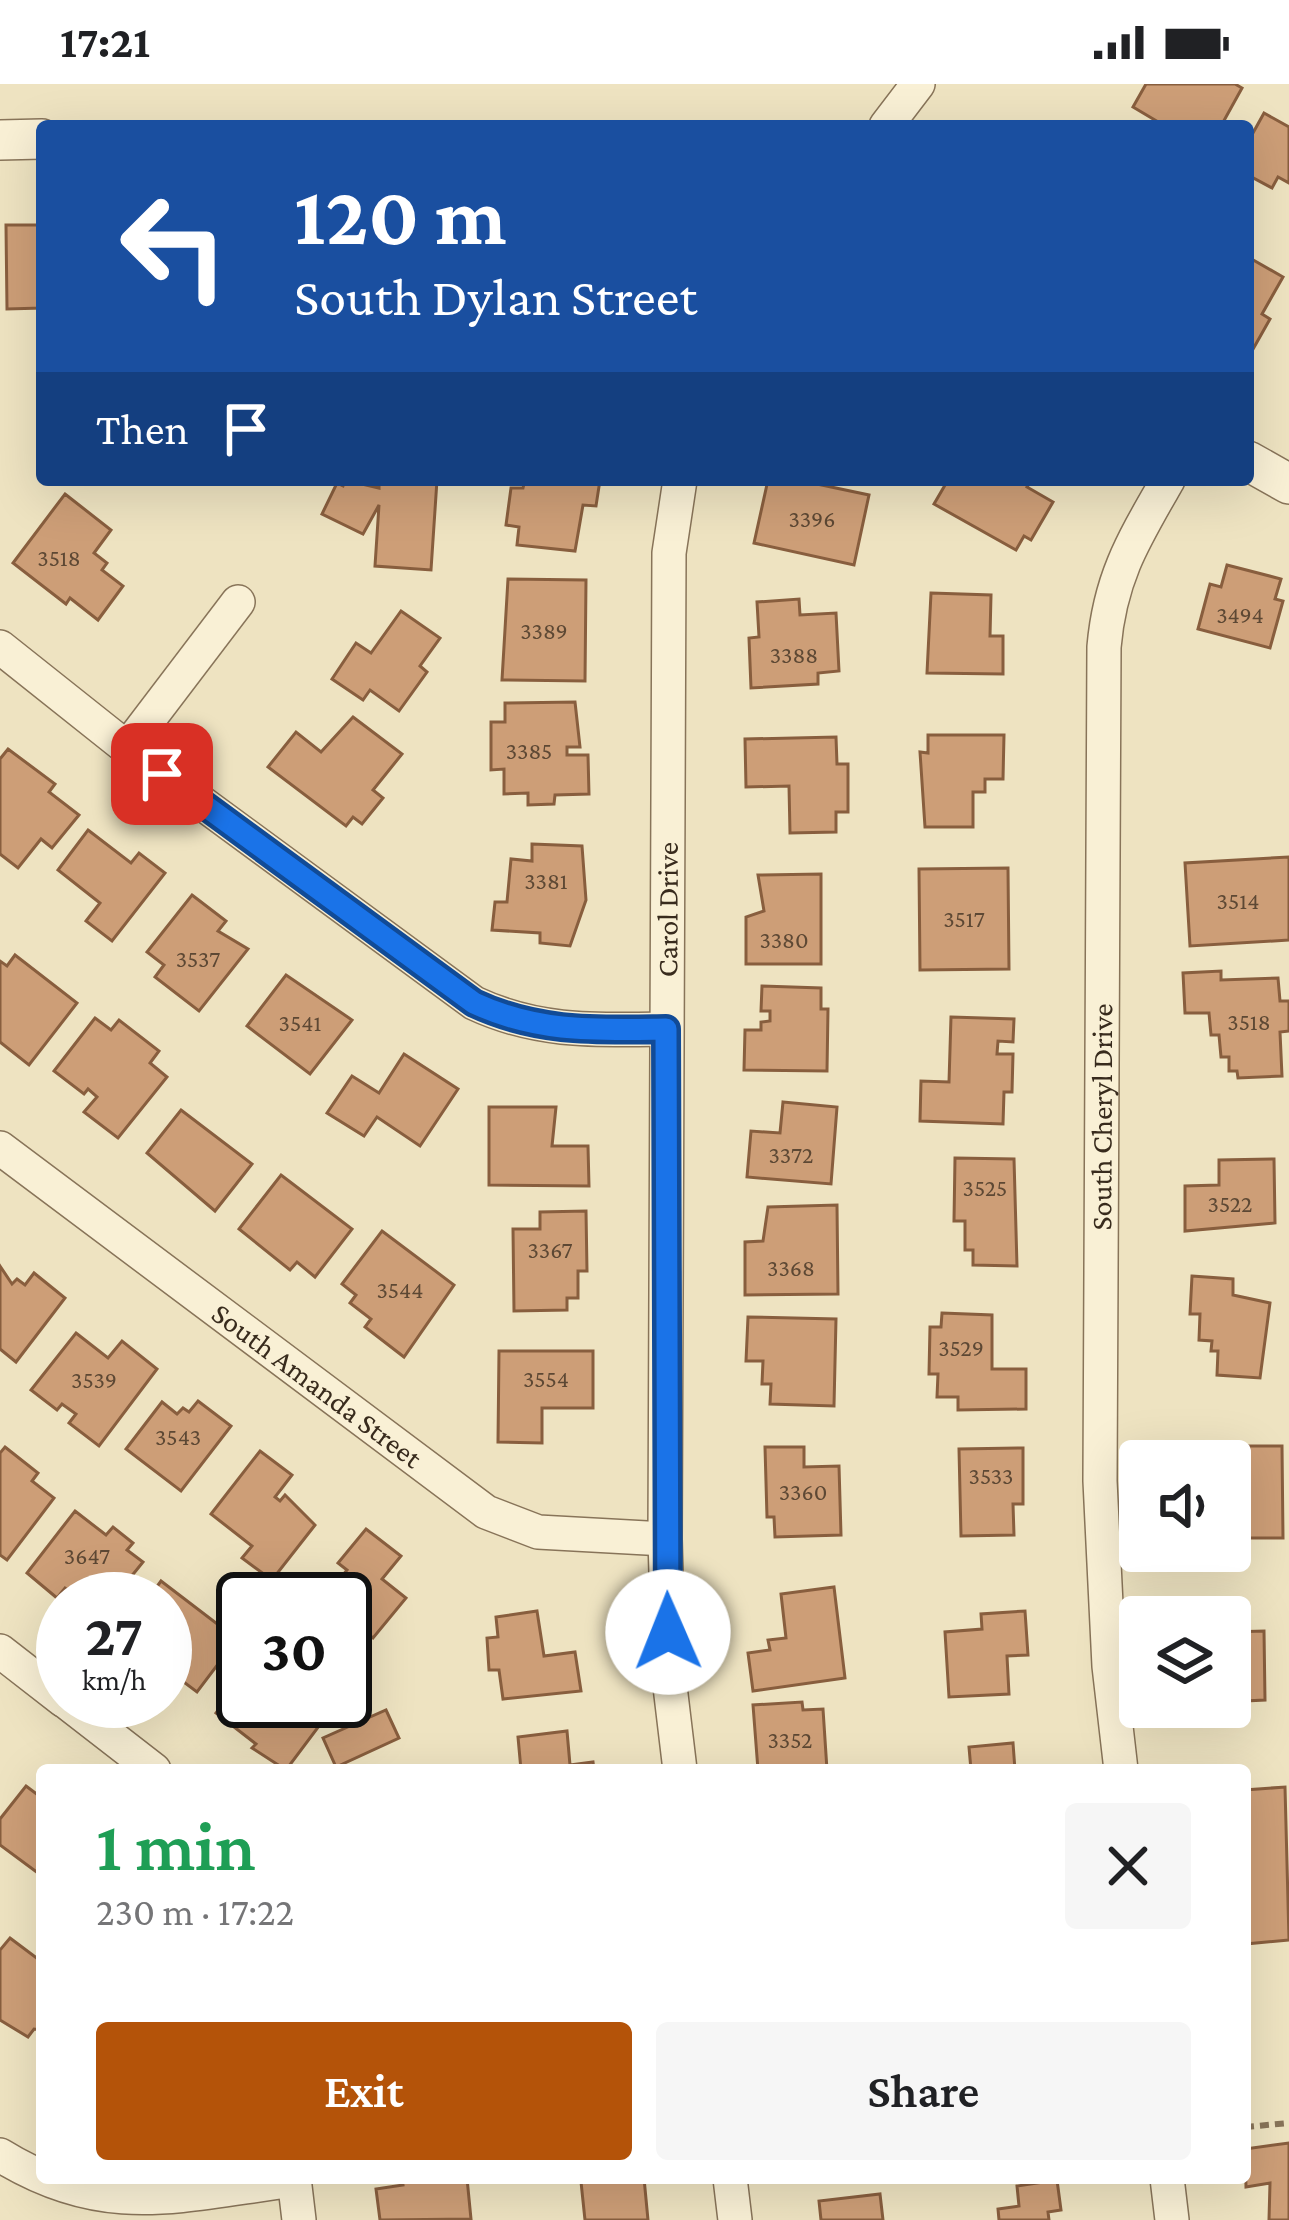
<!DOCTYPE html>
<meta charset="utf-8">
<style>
:root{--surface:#fff;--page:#f6f6f6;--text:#202124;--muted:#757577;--accent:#b45309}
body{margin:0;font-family:"Crimson Pro",serif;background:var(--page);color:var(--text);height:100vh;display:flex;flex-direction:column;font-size:45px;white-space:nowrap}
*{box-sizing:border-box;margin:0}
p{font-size:39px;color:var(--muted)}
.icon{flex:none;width:66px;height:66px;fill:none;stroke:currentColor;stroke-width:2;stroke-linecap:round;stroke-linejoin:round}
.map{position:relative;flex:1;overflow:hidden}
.panel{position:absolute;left:36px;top:1680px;width:1215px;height:420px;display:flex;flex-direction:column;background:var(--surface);border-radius:12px;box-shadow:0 12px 48px #0002}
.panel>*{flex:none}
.top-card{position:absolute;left:36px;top:36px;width:1218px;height:366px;border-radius:12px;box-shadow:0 12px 48px #0002;background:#1a4fa0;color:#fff;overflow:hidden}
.fabs{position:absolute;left:1119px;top:1356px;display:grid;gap:24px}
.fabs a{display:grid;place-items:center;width:132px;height:132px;border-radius:12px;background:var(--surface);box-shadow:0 12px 48px #0002;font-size:60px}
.speed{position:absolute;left:36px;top:1488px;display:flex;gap:24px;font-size:60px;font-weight:700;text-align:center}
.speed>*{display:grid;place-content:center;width:156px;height:156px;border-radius:50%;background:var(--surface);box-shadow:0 12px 48px #0002;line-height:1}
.speed small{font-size:30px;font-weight:400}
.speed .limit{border:6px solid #111;border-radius:18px;background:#fff;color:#111}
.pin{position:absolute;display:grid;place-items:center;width:102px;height:102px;color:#fff;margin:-51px;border-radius:24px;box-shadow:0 6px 18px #0006}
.me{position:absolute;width:132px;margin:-66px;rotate:359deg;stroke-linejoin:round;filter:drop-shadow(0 0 9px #0008)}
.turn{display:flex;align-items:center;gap:42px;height:252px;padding:0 60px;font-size:54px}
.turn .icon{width:156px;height:156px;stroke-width:2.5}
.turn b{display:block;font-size:84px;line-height:102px}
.then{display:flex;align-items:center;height:114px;padding:0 60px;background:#0003;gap:24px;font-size:45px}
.round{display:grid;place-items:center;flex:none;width:126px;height:126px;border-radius:12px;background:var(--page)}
.headline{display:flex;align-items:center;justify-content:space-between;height:204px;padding:0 60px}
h1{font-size:72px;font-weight:600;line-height:90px;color:#1e9e55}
.primary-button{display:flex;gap:24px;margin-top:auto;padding:24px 60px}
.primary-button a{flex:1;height:138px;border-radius:12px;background:var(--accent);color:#fff;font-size:48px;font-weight:600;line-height:138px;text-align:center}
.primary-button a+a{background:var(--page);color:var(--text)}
.status{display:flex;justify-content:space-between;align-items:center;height:84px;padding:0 60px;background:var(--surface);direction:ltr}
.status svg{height:33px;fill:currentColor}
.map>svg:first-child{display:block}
</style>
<div class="status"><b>17:21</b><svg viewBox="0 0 49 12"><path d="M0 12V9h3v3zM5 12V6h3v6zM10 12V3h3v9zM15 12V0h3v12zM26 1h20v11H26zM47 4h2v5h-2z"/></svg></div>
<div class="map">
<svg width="1289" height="2136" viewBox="0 0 1289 2136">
<rect width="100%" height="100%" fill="#eee3c1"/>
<g fill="#cd9e77" stroke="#885e3e" stroke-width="3">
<polygon points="1146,0 1235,0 1242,4 1221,42 1165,42 1133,23"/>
<polygon points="1264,29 1289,43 1289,99 1278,93 1272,104 1248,91 1248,58"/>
<polygon points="6,141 42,141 42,224 7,225"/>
<polygon points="1248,173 1283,193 1262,230 1270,235 1248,274"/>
<polygon points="345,396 379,404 379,396 437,396 431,486 375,482 379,421 363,450 322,430 337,399 343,402"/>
<polygon points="525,396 600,396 596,422 583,421 575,467 517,461 519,443 506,441 511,404 523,404"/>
<polygon points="768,396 798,396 869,411 854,481 754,459"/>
<polygon points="948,396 1031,396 1027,403 1053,418 1031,456 1024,452 1016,466 934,420"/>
<polygon points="65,410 111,446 94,469 107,479 102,486 123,502 98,536 70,514 66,520 13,479"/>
<polygon points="1227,481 1281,495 1275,515 1283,517 1270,564 1198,545 1210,500 1221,503"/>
<polygon points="508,495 586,496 585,597 502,596"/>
<polygon points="931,509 991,511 990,552 1003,552 1003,590 927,589"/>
<polygon points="799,515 800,531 836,529 839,587 818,589 818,600 751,604 749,554 759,553 757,518"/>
<polygon points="401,527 440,554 420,582 427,588 399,627 370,606 363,616 332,595 356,559 371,569"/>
<polygon points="575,618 580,663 567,663 567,671 588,671 589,710 555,711 554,720 528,721 528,709 504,710 504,685 491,686 491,638 505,638 505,619"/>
<polygon points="353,633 402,670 373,706 383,714 362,740 353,733 346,742 268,683 296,648 321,668"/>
<polygon points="928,651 1004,651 1003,695 985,695 985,708 973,708 973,743 925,743 920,668 928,669"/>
<polygon points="836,653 837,680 848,680 848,728 836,728 836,748 790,749 789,702 746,703 745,655"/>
<polygon points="8,665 55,700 49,708 79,731 52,764 41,755 18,784 0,770 0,675"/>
<polygon points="88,746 131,779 139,769 165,789 112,857 86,837 100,819 58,786"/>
<polygon points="532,760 582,762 586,816 570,862 540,859 540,849 492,846 495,818 507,818 511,775 532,777"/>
<polygon points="1289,773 1289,856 1190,862 1185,779"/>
<polygon points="1008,784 1009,885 920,886 919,785"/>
<polygon points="821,790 821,880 746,880 746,833 764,827 758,791"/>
<polygon points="192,811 226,837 218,847 248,865 199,927 155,893 164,881 147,868"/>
<polygon points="15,871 77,919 29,981 0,958 0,877 7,882"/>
<polygon points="1221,887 1221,896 1278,894 1280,917 1289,917 1289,947 1280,948 1282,992 1238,994 1237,987 1229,987 1229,973 1221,973 1219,951 1211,951 1209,929 1185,929 1183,889"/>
<polygon points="286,891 352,936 310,990 247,942"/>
<polygon points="762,902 821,904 821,925 828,925 827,987 744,986 745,946 761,946 761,938 770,937 770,927 761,927"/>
<polygon points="951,933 1014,935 1013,958 998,957 997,970 1013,970 1012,1008 1004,1008 1003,1040 920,1037 921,997 949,998"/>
<polygon points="95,934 111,946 119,936 159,967 150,979 167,993 118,1054 84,1028 97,1013 88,1005 84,1010 54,987"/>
<polygon points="404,970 458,1005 420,1062 377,1033 364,1052 327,1029 352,992 379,1009"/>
<polygon points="783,1018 837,1023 831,1100 747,1093 751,1047 780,1049"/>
<polygon points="489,1023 556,1023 552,1062 588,1062 589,1102 489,1101"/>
<polygon points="181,1026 252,1080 215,1127 147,1069"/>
<polygon points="955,1074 1014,1075 1017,1182 973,1181 973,1166 965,1166 965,1137 954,1137"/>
<polygon points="1274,1075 1275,1139 1185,1147 1185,1102 1219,1101 1219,1076"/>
<polygon points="281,1091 352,1145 315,1193 297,1178 290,1186 239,1145"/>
<polygon points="837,1121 838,1210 745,1211 745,1158 763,1157 768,1123"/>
<polygon points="586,1127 587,1187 578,1187 578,1214 567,1214 567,1226 514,1227 513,1145 540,1145 540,1128"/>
<polygon points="382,1147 454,1201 404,1273 365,1243 371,1235 350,1219 356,1211 342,1200"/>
<polygon points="0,1182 12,1200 17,1195 25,1201 34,1189 65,1214 16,1278 0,1265"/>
<polygon points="1192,1192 1233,1195 1233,1211 1270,1219 1260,1294 1217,1291 1218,1267 1211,1267 1212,1257 1199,1256 1200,1230 1190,1230"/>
<polygon points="942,1229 992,1231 992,1285 1026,1285 1026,1325 958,1326 958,1313 937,1313 938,1290 929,1290 930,1243 941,1243"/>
<polygon points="748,1233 836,1235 834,1322 770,1320 771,1300 762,1300 763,1277 746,1277"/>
<polygon points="76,1249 108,1274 122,1257 157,1285 99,1362 69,1339 76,1330 62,1320 57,1326 31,1306"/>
<polygon points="499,1267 593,1267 593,1324 542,1324 542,1359 498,1358"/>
<polygon points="198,1317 231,1342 181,1407 126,1365 162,1318 177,1330 183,1324 189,1328"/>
<polygon points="1209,1362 1282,1362 1283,1454 1236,1454 1236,1480 1189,1480 1189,1467 1230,1467 1230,1377 1209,1377"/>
<polygon points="5,1363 38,1389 32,1397 54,1414 7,1476 0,1471 0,1369"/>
<polygon points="765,1363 804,1363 804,1383 839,1382 841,1451 775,1453 774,1433 767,1433"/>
<polygon points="1023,1364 1023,1420 1013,1420 1014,1451 961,1452 959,1365"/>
<polygon points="260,1367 292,1391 275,1413 280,1417 285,1411 315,1441 272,1496 242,1474 252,1462 211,1430"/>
<polygon points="75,1427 106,1451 113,1443 133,1459 127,1466 143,1478 113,1515 79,1515 65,1504 57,1514 27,1489"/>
<polygon points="366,1445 401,1472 382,1495 406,1514 373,1554 345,1532 345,1515 324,1515 347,1486 338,1479"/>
<polygon points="161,1497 237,1555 197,1608 165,1584 165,1515 148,1515"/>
<polygon points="834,1503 845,1594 753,1607 748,1569 770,1566 768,1556 786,1554 781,1510"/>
<polygon points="537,1527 544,1572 575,1568 581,1607 503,1615 499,1586 489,1586 487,1554 498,1553 496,1533"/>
<polygon points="1025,1527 1028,1571 1007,1572 1009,1610 949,1613 945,1548 982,1545 981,1530"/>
<polygon points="1264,1547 1265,1616 1245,1617 1245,1631 1196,1632 1196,1623 1230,1623 1230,1548"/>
<polygon points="243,1593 243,1617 320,1617 331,1626 286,1686 252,1664 256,1660 216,1629"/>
<polygon points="802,1618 803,1626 823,1625 827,1686 758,1686 753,1621"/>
<polygon points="386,1626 399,1654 336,1683 323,1654"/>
<polygon points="567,1647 570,1681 593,1678 594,1686 521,1686 518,1653"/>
<polygon points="1013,1659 1015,1686 971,1686 969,1663"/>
<polygon points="26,1702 42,1714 42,1792 0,1761 0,1735"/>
<polygon points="1285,1703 1289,1856 1245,1860 1245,1706"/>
<polygon points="10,1854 42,1878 42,1946 34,1945 28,1953 0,1936 0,1866"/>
<polygon points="1289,2059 1289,2136 1269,2136 1270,2099 1246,2103 1245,2065"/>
<polygon points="402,2094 467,2094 471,2135 380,2136 376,2105 403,2101"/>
<polygon points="644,2094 648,2136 585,2136 581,2098"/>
<polygon points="1057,2096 1061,2126 1048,2128 1049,2136 999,2136 998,2125 1019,2122 1017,2102"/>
<polygon points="880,2110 883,2136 821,2136 819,2117"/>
</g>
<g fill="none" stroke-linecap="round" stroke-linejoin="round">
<g stroke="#887459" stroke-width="36">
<g id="minor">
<polyline points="886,42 918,0"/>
<path d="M0,563l127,101 347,255c64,30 122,27 192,26"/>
<polyline points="127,664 238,518"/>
<path id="s1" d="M0,1064l486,364 52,20 127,7"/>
<polyline points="0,1567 63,1616"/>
<polyline points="65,1617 154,1686"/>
<path id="s2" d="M680,1686l-11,-92 -4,-139 4,-986 11,-73"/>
<path id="s3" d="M1121,1686l-12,-104 -9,-185 4,-834c6,-70 30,-108 64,-167"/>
<path d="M0,2071c105,65 178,40 295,25"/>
<polyline points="294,2094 299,2136"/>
<polyline points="730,2094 735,2136"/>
<polyline points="1167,2094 1172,2136"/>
</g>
</g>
<g stroke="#887459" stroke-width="42">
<g id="tertiary">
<polyline points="0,56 42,55"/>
<polyline points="1248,377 1289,400"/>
</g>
</g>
<polyline stroke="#887459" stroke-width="6" stroke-dasharray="9 6" stroke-linecap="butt" points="1245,2043 1289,2039"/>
<use href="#minor" stroke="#f9f0d5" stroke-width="33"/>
<use href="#tertiary" stroke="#f9f0d5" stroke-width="39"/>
</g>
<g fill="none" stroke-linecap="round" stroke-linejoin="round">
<g stroke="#114b97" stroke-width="30">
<path id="route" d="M162,690l312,229c64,30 122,27 192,26l2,603"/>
</g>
<use href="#route" stroke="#1a73e8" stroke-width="21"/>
</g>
<g text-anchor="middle" stroke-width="9" stroke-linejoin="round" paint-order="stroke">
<g font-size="24" fill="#5d4834">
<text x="812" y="443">3396</text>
<text x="59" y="482">3518</text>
<text x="1240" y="539">3494</text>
<text x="544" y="555">3389</text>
<text x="794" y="579">3388</text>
<text x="529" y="675">3385</text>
<text x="546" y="805">3381</text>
<text x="1238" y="825">3514</text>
<text x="964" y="843">3517</text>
<text x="784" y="864">3380</text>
<text x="198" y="883">3537</text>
<text x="1249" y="946">3518</text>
<text x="300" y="947">3541</text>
<text x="791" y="1079">3372</text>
<text x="985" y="1112">3525</text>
<text x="1230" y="1128">3522</text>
<text x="550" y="1174">3367</text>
<text x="791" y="1192">3368</text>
<text x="400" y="1214">3544</text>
<text x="961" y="1272">3529</text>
<text x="546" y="1303">3554</text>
<text x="94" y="1304">3539</text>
<text x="178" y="1361">3543</text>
<text x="991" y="1400">3533</text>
<text x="803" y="1416">3360</text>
<text x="87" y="1480">3647</text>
<text x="790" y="1664">3352</text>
</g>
<g font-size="30" fill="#382b1d" stroke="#f6edd1">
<text dy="10" stroke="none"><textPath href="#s2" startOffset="861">Carol Drive</textPath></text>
<text dy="10" stroke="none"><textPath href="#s3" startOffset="654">South Cheryl Drive</textPath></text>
<text dy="10" stroke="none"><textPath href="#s1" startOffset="396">South Amanda Street</textPath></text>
</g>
</g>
</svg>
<div class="fabs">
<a><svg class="icon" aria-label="sound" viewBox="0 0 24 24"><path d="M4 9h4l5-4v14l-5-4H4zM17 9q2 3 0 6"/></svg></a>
<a><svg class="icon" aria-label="layers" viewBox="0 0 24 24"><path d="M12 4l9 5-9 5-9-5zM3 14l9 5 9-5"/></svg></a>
</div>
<div class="speed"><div>27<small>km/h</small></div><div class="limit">30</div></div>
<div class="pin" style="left:162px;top:690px;background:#d93025"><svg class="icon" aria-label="arrive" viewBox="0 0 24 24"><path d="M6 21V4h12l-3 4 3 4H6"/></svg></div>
<svg class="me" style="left:668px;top:1548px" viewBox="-20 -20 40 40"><circle r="19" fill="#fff"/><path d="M0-13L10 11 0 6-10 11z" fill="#1a73e8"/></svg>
<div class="top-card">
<div class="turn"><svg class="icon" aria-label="left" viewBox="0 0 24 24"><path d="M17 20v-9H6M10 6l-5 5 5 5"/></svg><div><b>120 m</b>South Dylan Street</div></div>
<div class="then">Then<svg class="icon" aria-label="arrive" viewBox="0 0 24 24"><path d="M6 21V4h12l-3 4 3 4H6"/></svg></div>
</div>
<section class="panel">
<div class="headline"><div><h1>1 min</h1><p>230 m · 17:22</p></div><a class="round"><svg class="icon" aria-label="close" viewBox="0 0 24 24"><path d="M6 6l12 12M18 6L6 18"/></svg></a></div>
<div class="primary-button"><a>Exit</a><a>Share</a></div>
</section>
</div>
